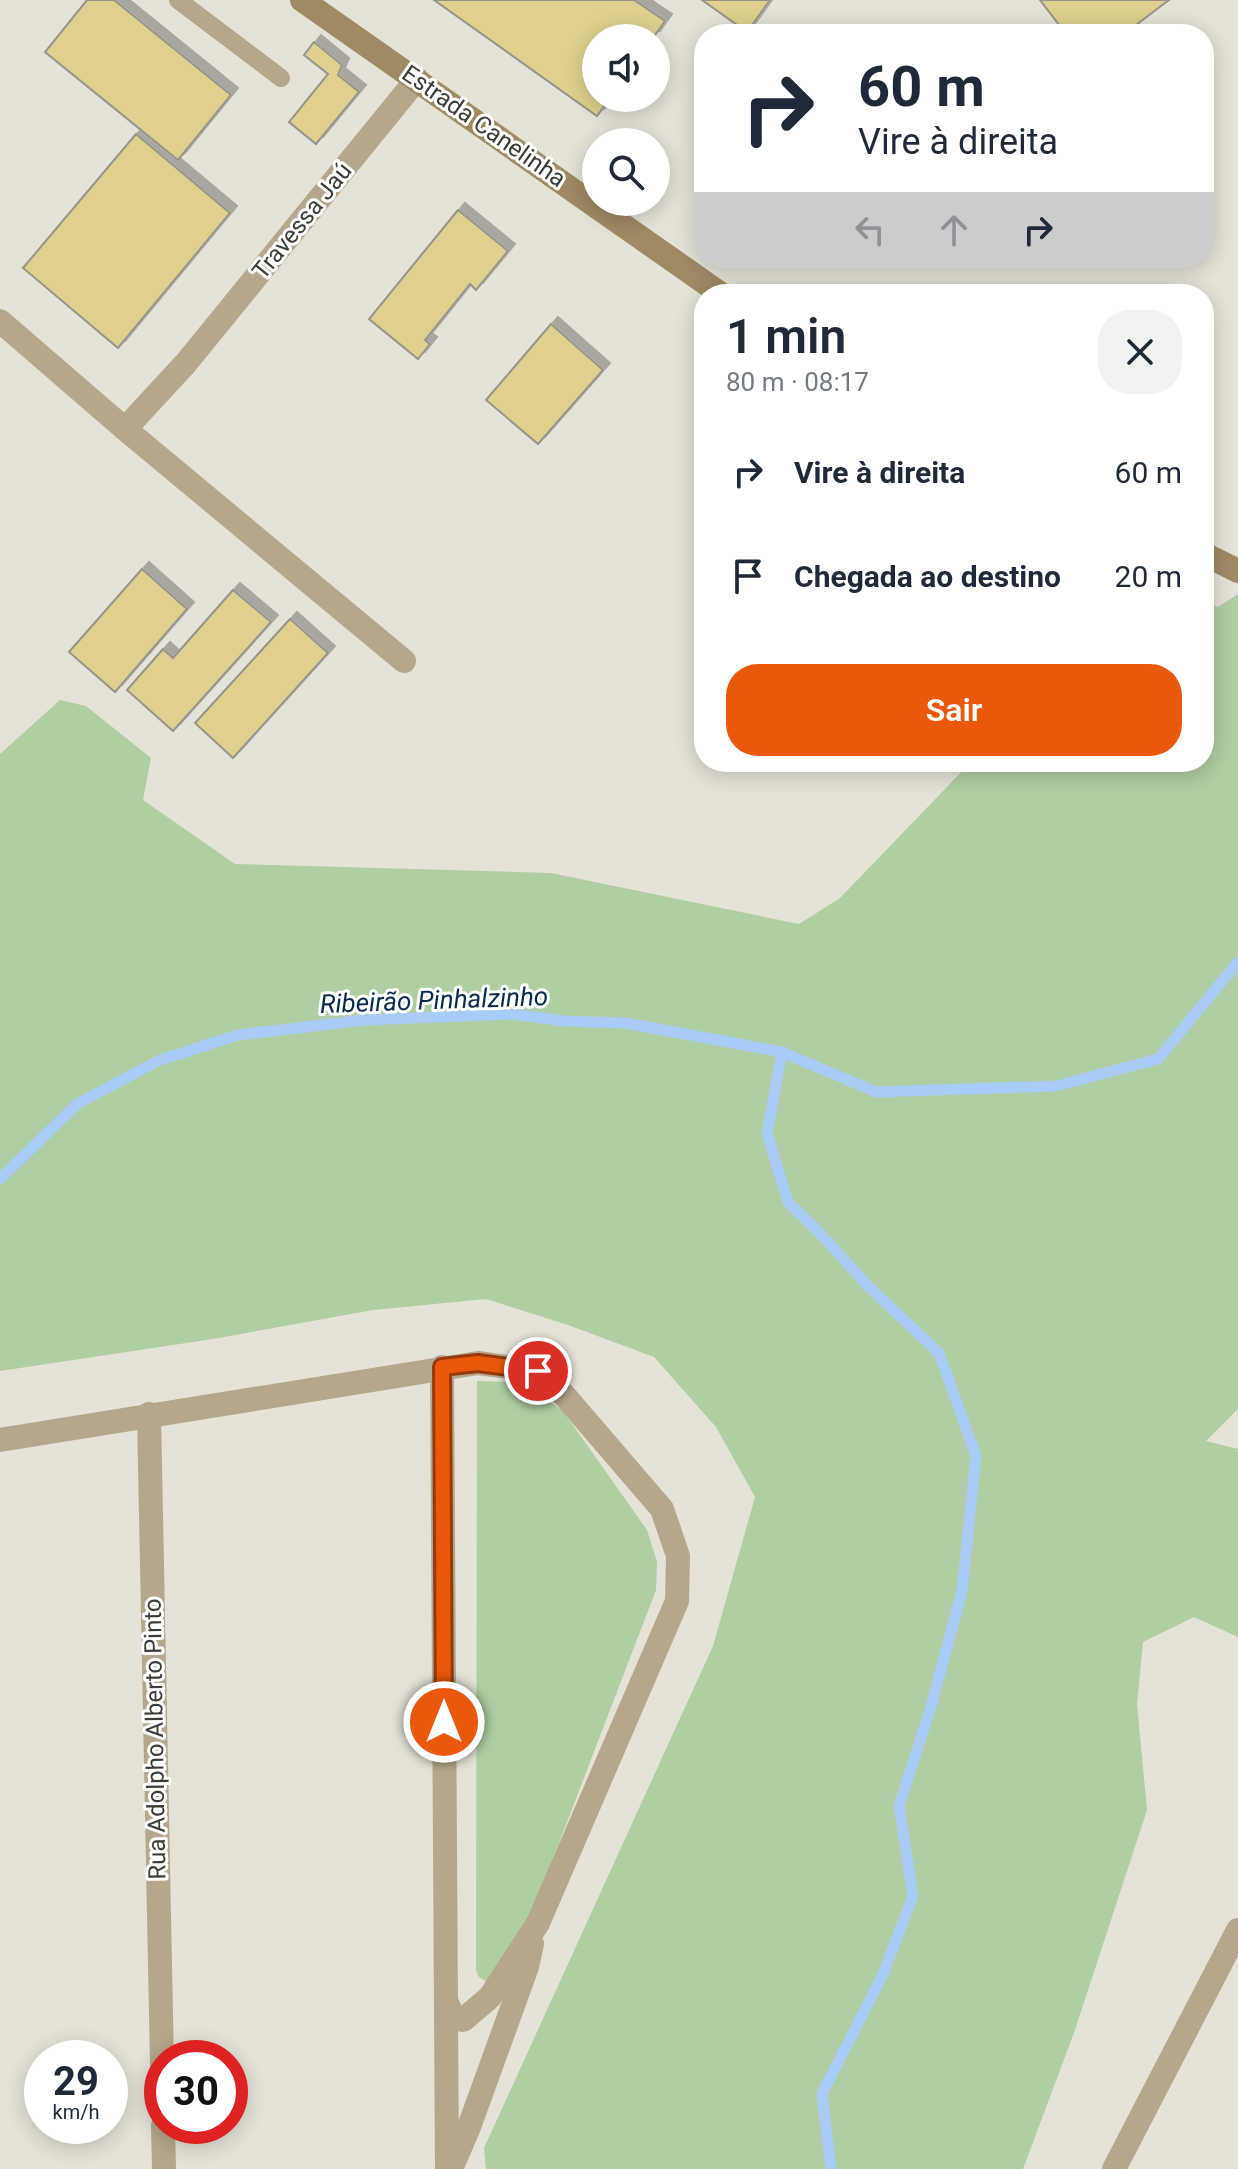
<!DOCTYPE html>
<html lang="pt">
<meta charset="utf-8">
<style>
:root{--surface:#fff;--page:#f2f2f3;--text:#1f2937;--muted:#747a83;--accent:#ea580c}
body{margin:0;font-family:Roboto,sans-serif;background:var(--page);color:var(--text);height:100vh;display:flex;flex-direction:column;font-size:30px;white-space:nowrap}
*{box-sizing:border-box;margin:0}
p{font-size:26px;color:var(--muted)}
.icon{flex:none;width:44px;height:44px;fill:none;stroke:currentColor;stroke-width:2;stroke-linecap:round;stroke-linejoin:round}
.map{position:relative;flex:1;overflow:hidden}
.drawer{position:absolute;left:694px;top:284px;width:520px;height:488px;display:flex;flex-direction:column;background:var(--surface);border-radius:32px;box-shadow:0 4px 20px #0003}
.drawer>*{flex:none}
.guide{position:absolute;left:694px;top:24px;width:520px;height:244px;border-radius:32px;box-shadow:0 4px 20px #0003;background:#fff;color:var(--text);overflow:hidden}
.tools{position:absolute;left:582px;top:24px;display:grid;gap:16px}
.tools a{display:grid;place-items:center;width:88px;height:88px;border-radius:50%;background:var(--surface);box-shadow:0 4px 20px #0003;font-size:40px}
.speed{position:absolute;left:24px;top:2040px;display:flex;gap:16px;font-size:40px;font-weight:700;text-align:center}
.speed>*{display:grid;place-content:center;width:104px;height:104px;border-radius:50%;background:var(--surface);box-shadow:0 4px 20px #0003;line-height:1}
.speed small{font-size:20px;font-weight:400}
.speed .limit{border:12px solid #d22;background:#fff;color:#111}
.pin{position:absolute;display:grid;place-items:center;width:68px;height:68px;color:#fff;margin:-34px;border:4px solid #fff;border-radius:50%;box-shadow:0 2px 8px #0007}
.me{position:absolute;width:88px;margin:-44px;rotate:0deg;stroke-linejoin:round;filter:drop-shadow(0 0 6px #0008)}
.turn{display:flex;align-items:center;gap:28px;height:168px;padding:0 32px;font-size:36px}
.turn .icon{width:104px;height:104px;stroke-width:2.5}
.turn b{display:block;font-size:56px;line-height:68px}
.lanes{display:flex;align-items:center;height:76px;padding:0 32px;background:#0003;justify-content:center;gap:40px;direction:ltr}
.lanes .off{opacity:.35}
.round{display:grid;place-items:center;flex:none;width:84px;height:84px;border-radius:32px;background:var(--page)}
.head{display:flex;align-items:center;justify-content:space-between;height:136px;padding:0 32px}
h1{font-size:48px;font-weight:600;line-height:60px}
.action{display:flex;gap:16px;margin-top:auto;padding:16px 32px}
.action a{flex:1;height:92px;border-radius:32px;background:var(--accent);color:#fff;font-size:32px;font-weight:600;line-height:92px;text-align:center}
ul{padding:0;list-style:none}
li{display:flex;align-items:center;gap:24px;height:104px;padding:0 32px}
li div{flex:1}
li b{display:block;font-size:30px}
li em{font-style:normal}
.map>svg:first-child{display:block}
</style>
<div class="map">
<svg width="1238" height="2169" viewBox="0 0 1238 2169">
<defs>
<filter id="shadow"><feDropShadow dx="7" dy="-7" stdDeviation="0" flood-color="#0004"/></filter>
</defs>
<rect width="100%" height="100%" fill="#e5e3d7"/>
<g fill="#b0cda4">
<polygon points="1238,594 1238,1409 1206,1441 1238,1449 1238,1637 1194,1617 1143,1642 1137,1704 1147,1810 1075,2030 1023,2169 486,2169 484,2148 713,1646 755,1497 716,1427 654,1357 568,1325 486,1299 373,1310 213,1339 0,1371 0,754 60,700 86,706 151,758 143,800 235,864 551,873 799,924 840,898 971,762 1204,762 1204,601 1218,607"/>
<polygon points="477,1381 513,1382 532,1390 563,1411 647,1530 657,1562 656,1590 508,1976 490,1984 479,1977 476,1970"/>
</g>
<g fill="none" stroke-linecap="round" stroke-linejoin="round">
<g stroke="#a8ccf6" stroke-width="11">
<polyline points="782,1052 767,1133 788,1202 817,1230 869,1287 939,1353 976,1456 962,1591 930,1710 899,1806 913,1896 883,1974 822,2094 831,2169"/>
<polyline points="0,1179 77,1104 160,1060 238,1035 364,1020 512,1014 565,1021 625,1023 782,1052 876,1092 1056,1086 1158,1059 1238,962"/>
</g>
</g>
<g fill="#ddd18d" stroke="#97958a" stroke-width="2" filter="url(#shadow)">
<polygon points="87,0 114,0 231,95 178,160 45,52"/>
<polygon points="434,0 634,0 665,21 653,38 596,38 596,98 610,98 597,116"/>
<polygon points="702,0 770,0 747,32"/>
<polygon points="1040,0 1169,0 1124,34 1066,34"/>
<polygon points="314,42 342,65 338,75 359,92 316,144 289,122 328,74 304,55"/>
<polygon points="136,134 230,213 118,348 23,268"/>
<polygon points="458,210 508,251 476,290 470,284 425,340 430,344 418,359 369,319"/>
<polygon points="551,324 603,370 538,444 486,400"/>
<polygon points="142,569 187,609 115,692 69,652"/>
<polygon points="233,590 271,622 173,731 127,690 163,649 173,658"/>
<polygon points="290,619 328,653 233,758 195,723"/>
</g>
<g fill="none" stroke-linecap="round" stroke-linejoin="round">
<polyline stroke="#b5a78d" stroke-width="18" points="178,0 281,78"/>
<g stroke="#b5a78d" stroke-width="24">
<polyline points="0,321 125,429 186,363 417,79"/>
<polyline points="125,429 404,661"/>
<polyline points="442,1367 447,2169"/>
<polyline points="149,1414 162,2065"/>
<polyline points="0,1440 478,1363 538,1371 564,1395 662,1509 678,1556 677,1601 538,1923 490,1997 463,2020 453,2017 446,2000"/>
<polyline points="163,2126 164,2169"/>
<polyline points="451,2169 469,2127 527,1967 532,1944"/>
<polyline points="1114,2169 1238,1930"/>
</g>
<g stroke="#9e8a63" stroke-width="24">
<polyline points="302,0 721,294"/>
<polyline points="1204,554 1238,571"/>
</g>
</g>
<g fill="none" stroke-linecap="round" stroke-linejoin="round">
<g stroke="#983908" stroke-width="20">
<polyline id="route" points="444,1722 442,1367 478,1363 538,1371"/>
</g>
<use href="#route" stroke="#ea580c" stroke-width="14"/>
</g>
<g text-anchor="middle" stroke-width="6" stroke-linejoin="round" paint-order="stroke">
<g font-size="24" fill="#3c3b36" stroke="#fff">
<text transform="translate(484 126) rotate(35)" y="8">Estrada Canelinha</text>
<text transform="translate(302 221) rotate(-51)" y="8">Travessa Jaú</text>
<text transform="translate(155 1739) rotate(-91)" y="8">Rua Adolpho Alberto Pinto</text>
</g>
<g font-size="26" font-style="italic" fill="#0a2a4b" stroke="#fff">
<text transform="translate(434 1000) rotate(-2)" y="9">Ribeirão Pinhalzinho</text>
</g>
</g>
</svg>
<div class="tools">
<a><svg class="icon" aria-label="sound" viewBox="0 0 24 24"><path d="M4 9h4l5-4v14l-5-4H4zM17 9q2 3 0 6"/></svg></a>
<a><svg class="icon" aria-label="search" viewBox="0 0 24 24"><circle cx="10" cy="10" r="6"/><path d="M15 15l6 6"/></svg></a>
</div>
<div class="speed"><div>29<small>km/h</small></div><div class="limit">30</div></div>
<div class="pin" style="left:538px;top:1371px;background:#d93025"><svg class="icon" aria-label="arrive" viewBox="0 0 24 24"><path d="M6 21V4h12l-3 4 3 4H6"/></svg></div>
<svg class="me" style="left:444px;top:1722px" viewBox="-20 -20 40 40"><circle r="17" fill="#ea580c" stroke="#fff" stroke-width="3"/><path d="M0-11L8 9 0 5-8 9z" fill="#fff"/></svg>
<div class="guide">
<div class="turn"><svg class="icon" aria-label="right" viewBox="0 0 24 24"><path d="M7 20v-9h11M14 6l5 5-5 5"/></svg><div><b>60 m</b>Vire à direita</div></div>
<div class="lanes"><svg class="icon off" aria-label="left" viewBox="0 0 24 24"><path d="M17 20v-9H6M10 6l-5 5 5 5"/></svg><svg class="icon off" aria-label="ahead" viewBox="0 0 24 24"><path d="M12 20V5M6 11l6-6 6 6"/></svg><svg class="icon" aria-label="right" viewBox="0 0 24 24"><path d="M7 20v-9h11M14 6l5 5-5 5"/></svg></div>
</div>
<section class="drawer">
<div class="head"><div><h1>1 min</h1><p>80 m · 08:17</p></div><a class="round"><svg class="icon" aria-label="close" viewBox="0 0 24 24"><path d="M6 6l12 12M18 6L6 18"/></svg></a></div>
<ul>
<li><svg class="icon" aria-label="right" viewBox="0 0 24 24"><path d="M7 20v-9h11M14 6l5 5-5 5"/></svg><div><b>Vire à direita</b></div><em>60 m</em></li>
<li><svg class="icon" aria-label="arrive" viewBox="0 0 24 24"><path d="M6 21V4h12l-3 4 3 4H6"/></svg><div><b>Chegada ao destino</b></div><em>20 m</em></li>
</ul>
<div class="action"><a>Sair</a></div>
</section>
</div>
